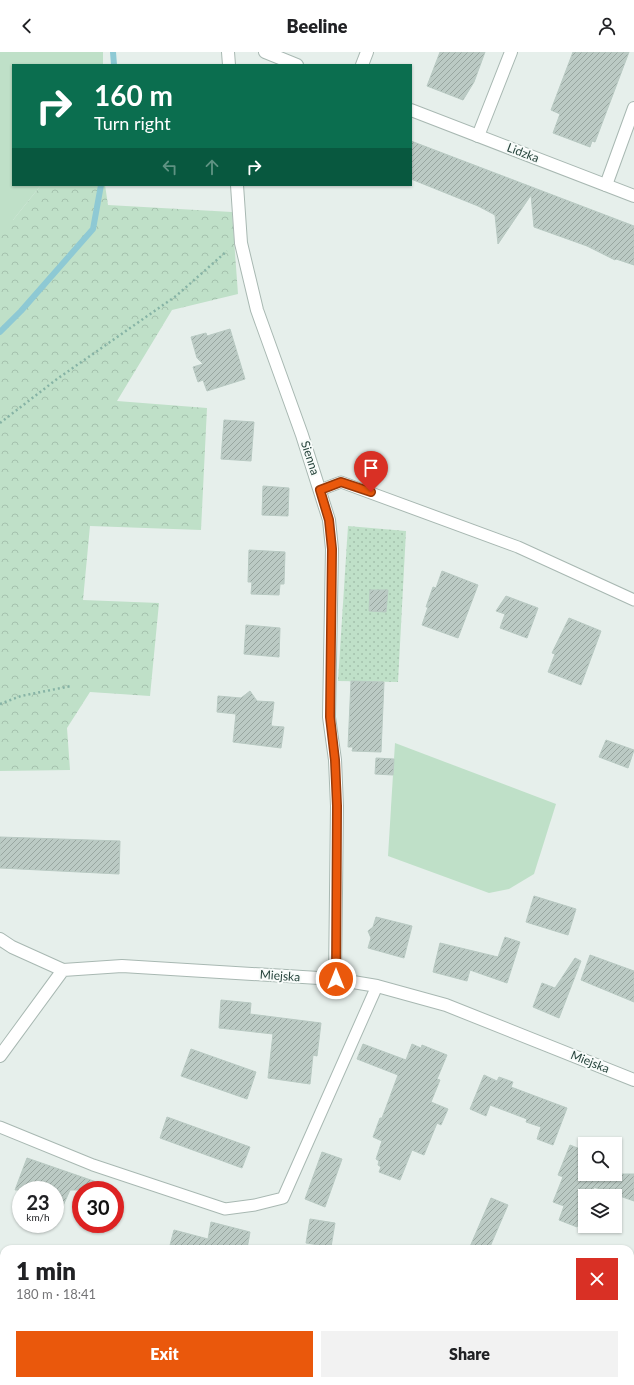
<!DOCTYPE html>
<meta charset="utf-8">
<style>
:root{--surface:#fff;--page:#f2f2f2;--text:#202124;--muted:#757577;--accent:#ea580c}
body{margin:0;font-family:Lato,sans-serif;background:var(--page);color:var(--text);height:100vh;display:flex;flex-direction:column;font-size:15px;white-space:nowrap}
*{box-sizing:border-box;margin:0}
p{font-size:13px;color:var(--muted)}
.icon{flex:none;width:22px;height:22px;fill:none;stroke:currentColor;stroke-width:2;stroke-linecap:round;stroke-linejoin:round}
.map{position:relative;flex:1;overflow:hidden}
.side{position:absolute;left:0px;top:1193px;width:634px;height:140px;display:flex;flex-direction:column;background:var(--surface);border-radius:12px 12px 0 0;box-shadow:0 1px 3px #0004}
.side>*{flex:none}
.guide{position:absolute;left:12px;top:12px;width:400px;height:122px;border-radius:0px;box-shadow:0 1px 3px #0004;background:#0b6e4f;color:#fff;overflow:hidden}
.controls{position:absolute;left:578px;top:1085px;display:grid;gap:8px}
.controls a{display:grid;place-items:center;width:44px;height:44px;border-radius:0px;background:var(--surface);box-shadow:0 1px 3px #0004;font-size:20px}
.speed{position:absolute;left:12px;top:1129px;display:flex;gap:8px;font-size:20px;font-weight:700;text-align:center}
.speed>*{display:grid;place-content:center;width:52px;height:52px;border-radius:50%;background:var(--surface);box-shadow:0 1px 3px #0004;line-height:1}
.speed small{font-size:10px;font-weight:400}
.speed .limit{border:6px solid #d22;background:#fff;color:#111}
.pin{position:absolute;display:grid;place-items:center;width:34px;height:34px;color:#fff;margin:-41px -17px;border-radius:50% 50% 50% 0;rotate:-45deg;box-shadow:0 0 4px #0007}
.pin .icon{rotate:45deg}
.me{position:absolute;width:44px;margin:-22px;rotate:0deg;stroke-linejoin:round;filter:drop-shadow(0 0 3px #0008)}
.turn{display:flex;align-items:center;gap:14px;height:84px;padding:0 16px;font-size:18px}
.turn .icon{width:52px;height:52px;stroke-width:2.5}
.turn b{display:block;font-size:28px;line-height:34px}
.lanes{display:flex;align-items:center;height:38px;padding:0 16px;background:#0003;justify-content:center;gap:20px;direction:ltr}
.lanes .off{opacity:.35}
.round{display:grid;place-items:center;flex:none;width:42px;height:42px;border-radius:0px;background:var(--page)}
.headline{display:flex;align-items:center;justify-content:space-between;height:68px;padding:0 16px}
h1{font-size:24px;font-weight:800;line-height:30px}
.button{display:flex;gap:8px;margin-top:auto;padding:8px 16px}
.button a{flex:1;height:46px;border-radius:0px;background:var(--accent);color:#fff;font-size:16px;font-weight:800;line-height:46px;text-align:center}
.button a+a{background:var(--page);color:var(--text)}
header{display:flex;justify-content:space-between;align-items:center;height:52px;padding:0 16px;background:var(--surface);font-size:18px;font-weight:800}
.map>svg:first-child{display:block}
</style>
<header><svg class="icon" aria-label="back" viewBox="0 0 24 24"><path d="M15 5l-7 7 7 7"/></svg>Beeline<svg class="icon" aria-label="person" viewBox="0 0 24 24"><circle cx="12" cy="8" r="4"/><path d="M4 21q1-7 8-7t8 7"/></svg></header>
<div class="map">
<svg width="634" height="1333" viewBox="0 0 634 1333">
<defs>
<pattern id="forest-crowns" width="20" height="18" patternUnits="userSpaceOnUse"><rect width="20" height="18" fill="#bfe0c8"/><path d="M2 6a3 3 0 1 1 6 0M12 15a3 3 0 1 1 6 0" fill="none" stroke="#a4c1ad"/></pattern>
<pattern id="garden-dots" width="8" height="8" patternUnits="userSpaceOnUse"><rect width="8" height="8" fill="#bfe0c8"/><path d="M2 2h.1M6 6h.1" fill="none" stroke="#a4c1ad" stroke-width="1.8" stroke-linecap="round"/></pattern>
<pattern id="building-hatch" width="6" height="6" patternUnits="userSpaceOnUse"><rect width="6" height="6" fill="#bbcac4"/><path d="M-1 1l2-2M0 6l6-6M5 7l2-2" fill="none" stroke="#98a6a0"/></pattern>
</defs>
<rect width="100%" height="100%" fill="#e6efeb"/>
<g fill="#bfe0c8">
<polygon points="0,0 103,0 103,13 13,13 13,133 41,133 13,168 0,168"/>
<polygon points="395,691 556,752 534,822 509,837 489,841 388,804"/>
</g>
<polygon fill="url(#forest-crowns)" points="41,133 105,133 108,153 232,160 238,242 172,258 117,349 207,356 201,478 90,474 83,548 159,551 150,644 90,640 67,676 70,718 0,719 0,168 13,168"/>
<polygon fill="url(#garden-dots)" points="348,474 406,479 398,630 338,629"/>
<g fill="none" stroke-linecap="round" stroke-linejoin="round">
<g stroke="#8ec9d4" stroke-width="6">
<polyline points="113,0 114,13"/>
<polyline points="0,280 21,259 93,177 101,133"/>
</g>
</g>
<g fill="url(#building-hatch)" stroke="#b8c9c2">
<polygon points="440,0 485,0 474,30 463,48 427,34"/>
<polygon points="573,0 629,0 595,90 592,89 590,95 553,81 560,62 551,58"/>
<polygon points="411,89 634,174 634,213 616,207 615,208 587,194 534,175 531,143 498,192 495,163 478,154 411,127"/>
<polygon points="230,277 245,327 207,339 203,328 198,330 193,315 203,312 197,306 191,285 206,281 207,284"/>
<polygon points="224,368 254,370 251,409 221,407"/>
<polygon points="263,434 289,436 288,464 262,463"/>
<polygon points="249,498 285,500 284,532 280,532 279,543 251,542 252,530 248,530"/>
<polygon points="442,519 478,533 458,586 422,573 428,555 426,555 433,535 436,536"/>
<polygon points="370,538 388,538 386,560 369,559"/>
<polygon points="506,544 538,556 527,586 500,576 505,562 496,559"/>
<polygon points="569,566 601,579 581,633 548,620 555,602 552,601"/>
<polygon points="246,573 280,576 279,605 244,602"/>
<polygon points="351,629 384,630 381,700 352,699 353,695 348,695"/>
<polygon points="250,639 257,649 274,650 271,674 284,675 281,696 233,690 236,662 217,660 218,644 241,646"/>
<polygon points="606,688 634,698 628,716 599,705"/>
<polygon points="376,706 394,707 393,723 375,722"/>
<polygon points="0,785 120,789 119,822 0,816"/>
<polygon points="534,844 576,857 568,883 526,870"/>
<polygon points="376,865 412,874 404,906 368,896 371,886 368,879 373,875"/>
<polygon points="505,885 520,890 507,931 470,918 467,929 433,920 440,891 498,905"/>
<polygon points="590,903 634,919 634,950 581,928"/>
<polygon points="575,906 581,909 559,966 533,955 542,931 555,936"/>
<polygon points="221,948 251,951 250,962 321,971 317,1004 313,1003 310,1032 268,1026 273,982 219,976"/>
<polygon points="363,992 406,1008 412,992 421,996 422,993 447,1003 437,1027 440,1028 431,1050 448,1057 441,1073 437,1071 424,1103 412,1098 400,1128 379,1120 381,1115 378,1113 379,1109 376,1107 382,1089 373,1085 380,1066 382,1066 398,1023 357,1007"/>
<polygon points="191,997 256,1020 247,1047 181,1024"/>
<polygon points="484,1023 497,1029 499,1025 513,1030 511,1035 567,1056 553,1093 537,1087 541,1075 526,1070 527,1067 490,1053 486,1064 470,1057"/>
<polygon points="167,1065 250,1095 242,1116 160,1086"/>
<polygon points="570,1093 585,1099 585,1122 634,1122 634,1149 594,1135 590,1144 585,1144 585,1157 577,1175 559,1168 564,1154 553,1150 563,1125 558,1123"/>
<polygon points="322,1100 342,1107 325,1155 305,1147"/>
<polygon points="27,1106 111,1135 111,1138 70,1138 55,1172 55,1138 15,1138"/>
<polygon points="491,1146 508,1153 489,1197 469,1197"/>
<polygon points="310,1167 335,1171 331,1195 306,1191"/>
<polygon points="211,1170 250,1180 247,1197 169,1197 174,1178 208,1187"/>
</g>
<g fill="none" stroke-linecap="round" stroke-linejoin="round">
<g stroke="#a8b8b2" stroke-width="13">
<g id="service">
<polyline points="320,438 341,430 518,495 634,548"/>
<polyline points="0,1075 93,1113 225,1157 255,1153 283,1146 377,934"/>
</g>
</g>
<g stroke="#a8b8b2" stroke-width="14">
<g id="minor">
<polyline points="228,0 229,13"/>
<polyline points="265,0 297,13"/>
<polyline points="362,13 367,0"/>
<polyline points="411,58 634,144"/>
<polyline points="478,84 511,0"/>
<polyline points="237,133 241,191 257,258 302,383 329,468 332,497 329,665 335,708 337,754 335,927"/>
<polyline points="606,133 634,56"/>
<polyline points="0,887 12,895 63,918"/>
<polyline points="0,1004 63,918 122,914 335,927 377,934 446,953 634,1028"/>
</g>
</g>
<g stroke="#86b3a5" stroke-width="2.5" stroke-dasharray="2 3" stroke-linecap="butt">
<polyline points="0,371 57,327 176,244 227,199"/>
<polyline points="0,652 21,644 71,634"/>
</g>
<use href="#service" stroke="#fff" stroke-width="11"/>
<use href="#minor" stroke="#fff" stroke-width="12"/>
</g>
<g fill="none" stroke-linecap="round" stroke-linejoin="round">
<g stroke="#983908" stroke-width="10">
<polyline id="route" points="336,927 337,754 335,708 330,665 332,497 329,468 320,438 341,430 371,440"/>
</g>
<use href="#route" stroke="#ea580c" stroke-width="7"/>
</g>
<g text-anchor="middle" stroke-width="4" stroke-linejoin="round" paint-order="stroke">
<g font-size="12" fill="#24423a" stroke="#f7fbf9">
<text transform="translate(523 101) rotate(21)" y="4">Lidzka</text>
<text transform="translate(310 406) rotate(72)" y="4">Sienna</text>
<text transform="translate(280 924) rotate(4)" y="4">Miejska</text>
<text transform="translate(590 1010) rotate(22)" y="4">Miejska</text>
</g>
</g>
</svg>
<div class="controls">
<a><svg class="icon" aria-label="search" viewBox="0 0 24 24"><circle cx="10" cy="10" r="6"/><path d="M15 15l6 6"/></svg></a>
<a><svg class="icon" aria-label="layers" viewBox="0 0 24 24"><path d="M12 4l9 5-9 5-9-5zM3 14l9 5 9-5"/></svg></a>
</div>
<div class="speed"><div>23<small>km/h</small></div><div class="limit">30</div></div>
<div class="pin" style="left:371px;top:440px;background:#d93025"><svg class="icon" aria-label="arrive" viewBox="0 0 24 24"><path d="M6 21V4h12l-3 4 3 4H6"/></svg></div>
<svg class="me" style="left:336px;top:927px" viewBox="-20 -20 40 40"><circle r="17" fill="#ea580c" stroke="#fff" stroke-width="3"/><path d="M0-11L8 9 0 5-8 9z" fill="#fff"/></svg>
<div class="guide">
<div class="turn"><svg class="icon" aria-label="right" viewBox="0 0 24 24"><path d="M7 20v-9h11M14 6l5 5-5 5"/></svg><div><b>160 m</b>Turn right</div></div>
<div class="lanes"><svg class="icon off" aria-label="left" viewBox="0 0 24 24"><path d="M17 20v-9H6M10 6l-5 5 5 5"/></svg><svg class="icon off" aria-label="ahead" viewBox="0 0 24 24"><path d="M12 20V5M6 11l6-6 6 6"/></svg><svg class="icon" aria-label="right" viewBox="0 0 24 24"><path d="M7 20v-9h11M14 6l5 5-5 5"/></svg></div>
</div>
<section class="side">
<div class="headline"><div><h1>1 min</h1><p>180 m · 18:41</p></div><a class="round" style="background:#d93025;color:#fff"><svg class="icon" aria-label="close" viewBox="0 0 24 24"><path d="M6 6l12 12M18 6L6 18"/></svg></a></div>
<div class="button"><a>Exit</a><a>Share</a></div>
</section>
</div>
